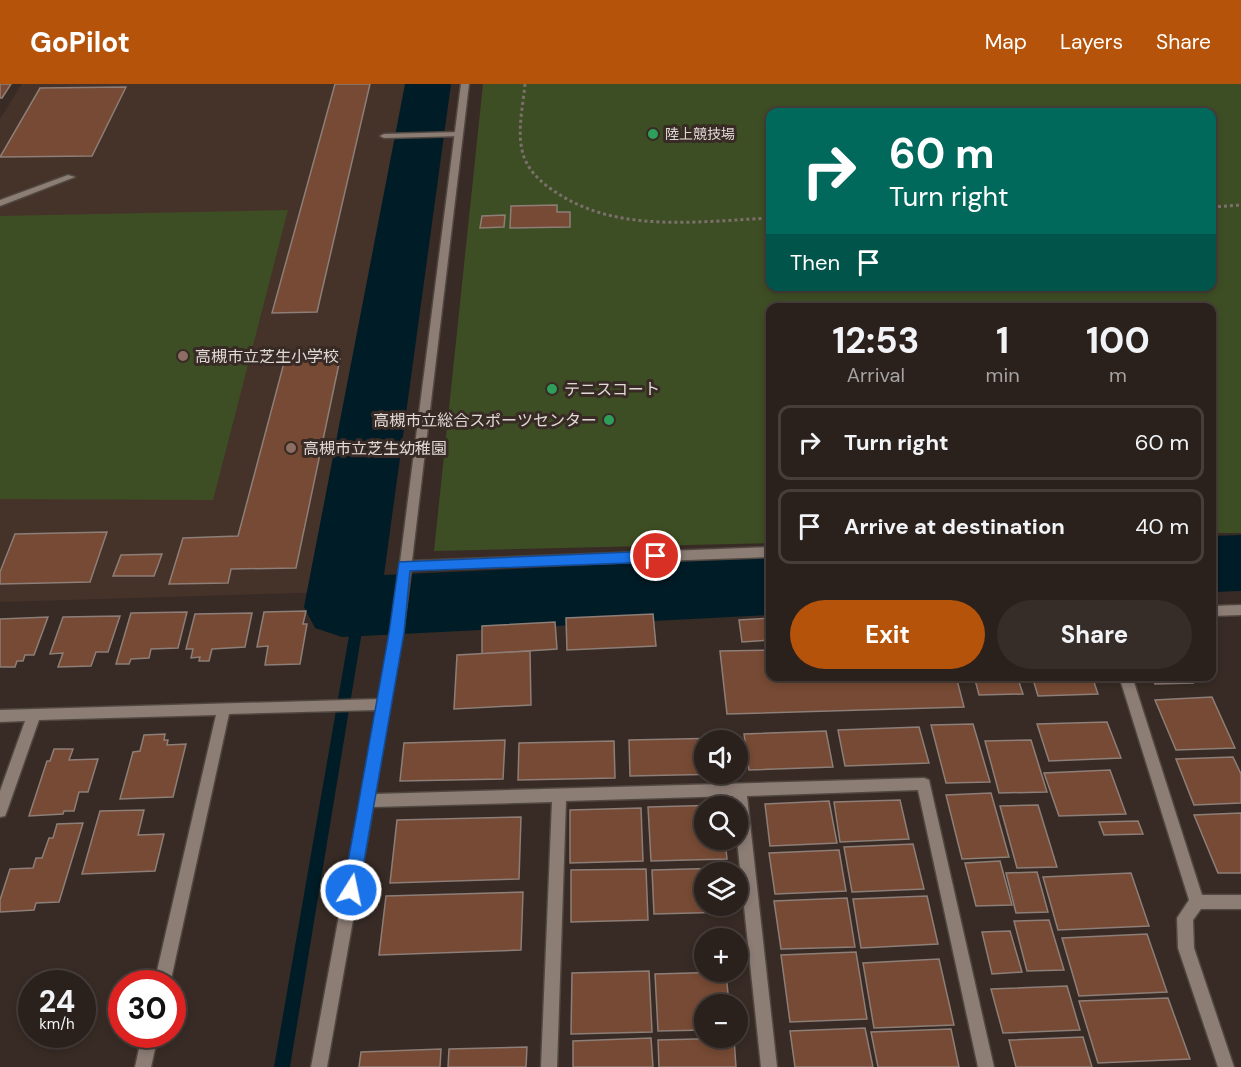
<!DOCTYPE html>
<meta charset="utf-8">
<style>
:root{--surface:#2a201c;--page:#362d29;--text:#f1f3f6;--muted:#a5a3a3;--line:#463e3b;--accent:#b45309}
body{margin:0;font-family:"DM Sans","Noto Sans JP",sans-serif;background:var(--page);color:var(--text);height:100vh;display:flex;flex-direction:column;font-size:22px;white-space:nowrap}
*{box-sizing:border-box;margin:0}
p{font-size:20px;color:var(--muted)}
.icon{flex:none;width:33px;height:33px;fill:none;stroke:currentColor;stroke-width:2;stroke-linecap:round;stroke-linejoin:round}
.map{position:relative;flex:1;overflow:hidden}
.sheet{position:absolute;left:766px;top:219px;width:450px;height:378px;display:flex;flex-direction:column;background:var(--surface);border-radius:12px;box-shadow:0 3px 9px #0003,0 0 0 2px var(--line)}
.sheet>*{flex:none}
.top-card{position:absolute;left:766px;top:24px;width:450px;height:183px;border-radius:12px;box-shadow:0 3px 9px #0003,0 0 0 2px var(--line);background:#00695c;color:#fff;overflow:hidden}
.tools{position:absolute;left:694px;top:646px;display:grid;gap:12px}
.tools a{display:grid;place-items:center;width:54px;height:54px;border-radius:50%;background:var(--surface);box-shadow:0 3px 9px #0003,0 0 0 2px var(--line);font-size:30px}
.speed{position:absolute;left:18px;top:886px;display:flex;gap:12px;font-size:30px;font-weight:700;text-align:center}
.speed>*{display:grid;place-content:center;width:78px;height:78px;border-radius:50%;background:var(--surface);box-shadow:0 3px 9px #0003,0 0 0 2px var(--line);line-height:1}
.speed small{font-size:15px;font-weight:400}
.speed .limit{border:9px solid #d22;background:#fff;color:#111}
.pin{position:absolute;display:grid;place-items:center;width:51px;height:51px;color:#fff;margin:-26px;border:3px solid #fff;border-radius:50%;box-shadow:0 2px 6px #0007}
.me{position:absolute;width:66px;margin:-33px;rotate:10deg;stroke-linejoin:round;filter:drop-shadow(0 0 4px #0008)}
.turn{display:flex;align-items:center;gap:21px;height:126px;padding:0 24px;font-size:27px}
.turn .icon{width:78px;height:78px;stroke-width:2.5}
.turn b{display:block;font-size:42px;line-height:51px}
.then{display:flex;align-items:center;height:57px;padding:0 24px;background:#0003;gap:12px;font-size:22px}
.eta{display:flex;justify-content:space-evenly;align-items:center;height:102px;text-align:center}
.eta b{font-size:36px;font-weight:700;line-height:42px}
.primary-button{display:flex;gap:12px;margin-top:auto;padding:12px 24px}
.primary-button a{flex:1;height:69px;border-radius:36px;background:var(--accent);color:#fff;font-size:24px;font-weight:700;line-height:69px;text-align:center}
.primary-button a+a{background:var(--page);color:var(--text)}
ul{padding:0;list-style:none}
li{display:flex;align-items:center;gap:18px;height:75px;margin:0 12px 9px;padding:0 12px;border:3px solid var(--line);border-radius:12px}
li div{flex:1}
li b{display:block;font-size:22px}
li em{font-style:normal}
header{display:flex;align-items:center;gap:36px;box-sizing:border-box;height:84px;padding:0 30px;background:var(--accent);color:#fff}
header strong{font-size:28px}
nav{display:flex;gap:33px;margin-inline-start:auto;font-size:21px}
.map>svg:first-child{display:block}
</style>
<header>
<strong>GoPilot</strong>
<nav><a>Map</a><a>Layers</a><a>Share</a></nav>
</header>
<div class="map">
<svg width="1241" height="983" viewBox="0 0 1241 983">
<rect width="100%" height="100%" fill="#382b25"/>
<polygon fill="#45332a" points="22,0 410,0 326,508 0,518 0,35"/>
<g fill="#3e4e24" fill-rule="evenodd">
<path d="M483,0h758v449h-29v-225h-441v235l-337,8zM771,28h441v174h-441z"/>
<polygon points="288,126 213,416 0,415 0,132"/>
</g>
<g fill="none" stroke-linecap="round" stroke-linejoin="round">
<polygon fill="#001c27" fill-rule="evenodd" points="360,518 364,520 366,523 290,983 274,983 354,523 356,520"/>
<g fill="#001c27" fill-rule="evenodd">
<polygon points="405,0 451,0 384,491 771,473 771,531 342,553 315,544 304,523"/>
<polygon points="1241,451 1241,507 1212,508 1212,452"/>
</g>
</g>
<g fill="#764a34" stroke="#8d7e77" stroke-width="1.5">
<polygon points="0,0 11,0 2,14 0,14"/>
<polygon points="335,0 370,0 317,228 272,229"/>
<polygon points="126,3 92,72 0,73 40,4"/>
<polygon points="557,121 557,128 570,128 570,143 510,144 511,122"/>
<polygon points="505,131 504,143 480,144 482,132"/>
<polygon points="285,275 340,275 296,484 231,485 228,499 169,500 183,454 238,452"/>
<polygon points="107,448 90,498 0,500 0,488 15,450"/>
<polygon points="162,470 154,492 113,492 121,471"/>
<polygon points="306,527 303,540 307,540 300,580 265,581 268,562 257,563 264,528"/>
<polygon points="187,528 178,564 151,565 149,574 131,575 129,580 116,580 131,529"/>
<polygon points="252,529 245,563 212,565 209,577 199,577 200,573 191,574 193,565 186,565 195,530"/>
<polygon points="653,530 656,562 567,566 566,534"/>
<polygon points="120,532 108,568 96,568 91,582 58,583 63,569 50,570 63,533"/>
<polygon points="48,533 34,571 25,571 23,577 17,577 15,583 0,583 0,535"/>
<polygon points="771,534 771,556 742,558 739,536"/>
<polygon points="555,538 557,565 482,570 482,542"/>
<polygon points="771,566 771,592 956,592 964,623 727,630 720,567"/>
<polygon points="530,567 531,621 454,625 457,571"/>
<polygon points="974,592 1017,592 1023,610 979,611"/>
<polygon points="1032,592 1092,592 1098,610 1038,612"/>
<polygon points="1152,592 1190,592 1193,599 1155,600"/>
<polygon points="1212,613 1235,664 1176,666 1155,616"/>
<polygon points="1107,638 1121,674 1049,677 1037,640"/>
<polygon points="973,640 990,698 946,699 931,641"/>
<polygon points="919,643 929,679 845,682 838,646"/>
<polygon points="826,647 833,683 749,686 744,650"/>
<polygon points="165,650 164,656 168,656 167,661 186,660 173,713 120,715 133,668 140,667 144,651"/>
<polygon points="724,654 724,657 705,657 705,690 725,690 630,692 629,656"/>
<polygon points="505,656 503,695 400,697 404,659"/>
<polygon points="1031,656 1047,708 999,709 985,657"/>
<polygon points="614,657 615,694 518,696 519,659"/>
<polygon points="54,665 73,665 69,676 98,675 88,708 79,708 74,727 64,727 63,730 29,732 47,677 50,677"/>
<polygon points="1233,673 1241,690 1241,719 1194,721 1176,675"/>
<polygon points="1110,686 1126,730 1059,732 1044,689"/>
<polygon points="991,709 1009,773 962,775 946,711"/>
<polygon points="900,716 909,755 840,758 834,718"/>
<polygon points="829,717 837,759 770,762 765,720"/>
<polygon points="722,721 705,723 705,756 725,756 727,775 651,777 648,723"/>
<polygon points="1038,721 1057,783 1017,784 1000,722"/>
<polygon points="641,724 643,777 570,779 570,726"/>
<polygon points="144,726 138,751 164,750 155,787 82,790 100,727"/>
<polygon points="1241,729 1241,789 1218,789 1194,731"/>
<polygon points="521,733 519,795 390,799 397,736"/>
<polygon points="1138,737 1143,750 1104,751 1099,738"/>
<polygon points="83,739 59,818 36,819 34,826 0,828 0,816 10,785 33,784 36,774 42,774 49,754 53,754 57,740"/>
<polygon points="913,760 924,805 852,808 844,763"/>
<polygon points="839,766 846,807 775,810 769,769"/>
<polygon points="1000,777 1012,821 976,822 965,779"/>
<polygon points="726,784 727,789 705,789 705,822 730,822 731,828 654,830 652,786"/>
<polygon points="646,785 648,836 571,838 571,786"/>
<polygon points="1037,788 1048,828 1016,829 1006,789"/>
<polygon points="1131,789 1149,842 1058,846 1043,793"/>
<polygon points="523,808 521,866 379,871 386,812"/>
<polygon points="927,812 938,860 861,864 853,815"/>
<polygon points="847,814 855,863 781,865 774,817"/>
<polygon points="1049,836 1064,886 1027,887 1014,837"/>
<polygon points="1010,847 1022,888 992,890 982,848"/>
<polygon points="1147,850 1167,908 1079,912 1062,854"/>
<polygon points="856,868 867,935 790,938 781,871"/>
<polygon points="939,875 954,941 874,944 863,879"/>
<polygon points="649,887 652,948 571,950 572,889"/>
<polygon points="726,888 729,921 705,921 705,946 658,947 655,890"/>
<polygon points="1067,902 1080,946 1003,949 991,905"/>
<polygon points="1168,914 1190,975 1098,979 1079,917"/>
<polygon points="865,944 873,983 795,983 790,947"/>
<polygon points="951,945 959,983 878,983 871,948"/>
<polygon points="1083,953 1092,983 1016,983 1009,956"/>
<polygon points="651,954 653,983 573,983 573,957"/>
<polygon points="734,954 736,983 659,983 658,956"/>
<polygon points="527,963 526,983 448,983 449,965"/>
<polygon points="441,965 440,983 359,983 361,968"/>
</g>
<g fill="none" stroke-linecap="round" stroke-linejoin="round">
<g stroke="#514741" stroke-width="3">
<polygon id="service" points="459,48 463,50 462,52 384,54 380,52 384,50"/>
</g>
<g stroke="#514741" stroke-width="3">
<g id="minor">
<polygon points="461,0 469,0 412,477 771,463 771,473 411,486 403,549 375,710 924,694 929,696 994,983 978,983 918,706 747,712 777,983 761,983 737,756 738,723 734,723 733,712 566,717 557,983 541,983 552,718 373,723 327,983 311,983 377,626 229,630 170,900 154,900 216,631 39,636 7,727 5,732 0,733 0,707 25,637 0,638 0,626 379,615 391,549"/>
<polygon points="68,91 75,93 0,122 0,116"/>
<polygon points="1241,521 1241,531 1212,532 1212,522"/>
<polygon points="1119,592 1132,592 1202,811 1241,811 1241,825 1201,825 1193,836 1194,864 1234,983 1218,983 1178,864 1177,834 1189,816"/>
<polygon points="142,951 158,951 151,983 135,983"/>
</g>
</g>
<g stroke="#7b706b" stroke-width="3" stroke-dasharray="3 3" stroke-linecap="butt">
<path d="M525,0c-2,23 -9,50 -1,73 6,16 19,27 33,36 62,41 144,28 214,25"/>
<polyline points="1212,123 1241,121"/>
</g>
<use href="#service" fill="#8c7d75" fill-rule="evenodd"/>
<use href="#minor" fill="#8c7d75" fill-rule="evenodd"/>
</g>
<polygon fill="#1a73e8" stroke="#114b97" stroke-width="1.5" points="656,467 663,472 656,478 410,487 404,549 359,806 357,812 351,814 345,812 343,806 389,549 399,478"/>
<g fill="#2e9e5b" stroke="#382b25" stroke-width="2">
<circle cx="653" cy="50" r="6"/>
<circle cx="552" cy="305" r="6"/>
<circle cx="609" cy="336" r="6"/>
</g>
<g fill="#8d6e63" stroke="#382b25" stroke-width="2">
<circle cx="183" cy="272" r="6"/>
<circle cx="291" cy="364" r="6"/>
</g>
<g text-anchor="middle" stroke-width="6" stroke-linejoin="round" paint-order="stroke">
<g font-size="14" fill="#e0d8d4" stroke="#382b25" text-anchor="start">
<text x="665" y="55">陸上競技場</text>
</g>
<g font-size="16" fill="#e0d8d4" stroke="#382b25" text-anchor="start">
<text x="195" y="278">高槻市立芝生小学校</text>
<text x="564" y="311">テニスコート</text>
<text x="597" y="342" text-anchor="end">高槻市立総合スポーツセンター</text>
<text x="303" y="370">高槻市立芝生幼稚園</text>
</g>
</g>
</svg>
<div class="tools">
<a><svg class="icon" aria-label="sound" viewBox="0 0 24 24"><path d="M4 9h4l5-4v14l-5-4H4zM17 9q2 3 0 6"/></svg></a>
<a><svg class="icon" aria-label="search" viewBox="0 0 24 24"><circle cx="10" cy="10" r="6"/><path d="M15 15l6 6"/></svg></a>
<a><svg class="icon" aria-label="layers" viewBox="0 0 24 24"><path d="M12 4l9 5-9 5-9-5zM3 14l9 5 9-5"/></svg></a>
<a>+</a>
<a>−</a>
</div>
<div class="speed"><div>24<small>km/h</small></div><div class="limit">30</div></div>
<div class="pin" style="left:656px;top:472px;background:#d93025"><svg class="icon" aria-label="arrive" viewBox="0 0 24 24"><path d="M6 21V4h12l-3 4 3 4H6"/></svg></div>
<svg class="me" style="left:351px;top:806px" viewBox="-20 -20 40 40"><circle r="17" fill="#1a73e8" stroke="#fff" stroke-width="3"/><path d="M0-11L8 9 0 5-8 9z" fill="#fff"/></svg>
<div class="top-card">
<div class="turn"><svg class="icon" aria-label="right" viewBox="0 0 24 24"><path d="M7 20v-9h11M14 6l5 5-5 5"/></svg><div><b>60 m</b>Turn right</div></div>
<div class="then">Then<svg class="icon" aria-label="arrive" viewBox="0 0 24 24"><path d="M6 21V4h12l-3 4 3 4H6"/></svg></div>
</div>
<section class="sheet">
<div class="eta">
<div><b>12:53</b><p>Arrival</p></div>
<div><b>1</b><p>min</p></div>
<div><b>100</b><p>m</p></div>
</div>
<ul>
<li><svg class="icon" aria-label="right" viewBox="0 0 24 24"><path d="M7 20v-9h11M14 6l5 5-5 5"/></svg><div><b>Turn right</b></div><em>60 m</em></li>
<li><svg class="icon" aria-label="arrive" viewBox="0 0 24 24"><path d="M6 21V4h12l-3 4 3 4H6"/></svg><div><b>Arrive at destination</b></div><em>40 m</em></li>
</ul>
<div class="primary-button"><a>Exit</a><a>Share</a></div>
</section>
</div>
